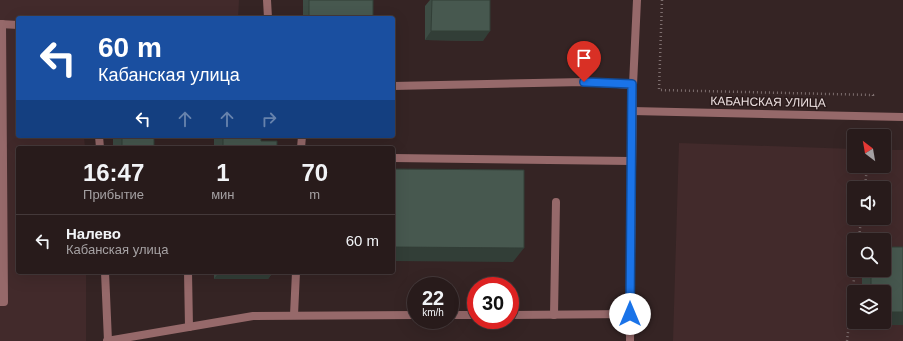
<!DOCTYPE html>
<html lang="ru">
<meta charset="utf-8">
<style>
:root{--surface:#281b1b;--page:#342828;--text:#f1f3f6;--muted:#a5a1a3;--line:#44393a}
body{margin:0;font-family:Helvetica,sans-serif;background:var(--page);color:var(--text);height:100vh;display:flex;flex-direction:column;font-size:15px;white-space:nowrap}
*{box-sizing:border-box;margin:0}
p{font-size:13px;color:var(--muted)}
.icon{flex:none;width:22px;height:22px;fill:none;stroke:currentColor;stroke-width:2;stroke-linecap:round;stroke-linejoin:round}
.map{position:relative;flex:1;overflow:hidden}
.side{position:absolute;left:16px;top:146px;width:379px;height:128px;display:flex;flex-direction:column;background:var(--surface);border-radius:4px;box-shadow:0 4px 16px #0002,0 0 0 1px var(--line)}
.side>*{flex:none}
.top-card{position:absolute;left:16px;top:16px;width:379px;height:122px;border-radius:4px;box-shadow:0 4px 16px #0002,0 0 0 1px var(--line);background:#1a4fa0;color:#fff;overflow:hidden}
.needle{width:26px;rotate:329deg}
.buttons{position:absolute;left:847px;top:129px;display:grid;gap:8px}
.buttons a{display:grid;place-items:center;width:44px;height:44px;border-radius:4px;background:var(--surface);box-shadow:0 4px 16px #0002,0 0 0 1px var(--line);font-size:20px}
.speed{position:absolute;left:407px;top:277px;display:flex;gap:8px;font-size:20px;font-weight:700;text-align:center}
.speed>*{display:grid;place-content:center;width:52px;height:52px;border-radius:50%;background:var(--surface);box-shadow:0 4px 16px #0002,0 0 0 1px var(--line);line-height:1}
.speed small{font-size:10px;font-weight:400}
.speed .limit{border:6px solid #d22;background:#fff;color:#111}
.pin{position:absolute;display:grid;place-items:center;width:34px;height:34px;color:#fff;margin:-41px -17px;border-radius:50% 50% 50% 0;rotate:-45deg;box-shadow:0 0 4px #0007}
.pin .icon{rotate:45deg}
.me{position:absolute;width:44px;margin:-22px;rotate:0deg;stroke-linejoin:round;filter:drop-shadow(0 0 3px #0008)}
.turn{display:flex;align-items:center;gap:14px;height:84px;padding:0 16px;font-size:18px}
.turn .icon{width:52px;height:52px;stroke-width:2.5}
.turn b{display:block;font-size:28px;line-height:34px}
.lanes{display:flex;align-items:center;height:38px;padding:0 16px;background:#0003;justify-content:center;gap:20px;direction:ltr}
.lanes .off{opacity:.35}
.eta{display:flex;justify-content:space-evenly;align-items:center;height:68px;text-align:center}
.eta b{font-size:24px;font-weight:600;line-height:28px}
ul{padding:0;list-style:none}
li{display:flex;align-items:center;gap:12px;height:52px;padding:0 16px;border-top:1px solid var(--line)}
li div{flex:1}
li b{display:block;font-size:15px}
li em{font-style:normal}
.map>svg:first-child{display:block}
</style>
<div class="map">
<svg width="903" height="341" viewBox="0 0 903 341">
<rect width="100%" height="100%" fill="#352424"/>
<g fill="#422a2b" fill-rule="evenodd">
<polygon points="0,0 239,0 238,18 18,18 18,136 84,136 85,148 18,148 18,272 86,272 86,341 0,341"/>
<path d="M679,143l175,6v17h30v-16h19v191h-230zM854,188h30v30h-30zM854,240h30v30h-30zM854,292h30v30h-30z"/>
</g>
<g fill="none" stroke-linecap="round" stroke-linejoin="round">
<g stroke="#7e6f6f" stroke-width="2.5" stroke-dasharray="1 3" stroke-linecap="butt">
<polyline points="662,0 659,90 873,95 873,98"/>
<polyline points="865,188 867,166"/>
<polyline points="859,240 861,218"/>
<polyline points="847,341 855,270"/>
</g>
<g stroke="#96696a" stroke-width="8">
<polyline points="0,24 18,25"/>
<polyline points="99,136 100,148"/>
<polyline points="301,148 302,136"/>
<polyline points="393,158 631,161"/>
<polyline points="105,272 108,341"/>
<polyline points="188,272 189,327"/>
<polyline points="0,302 4,302 2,24"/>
<polyline points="294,315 296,272"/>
<polyline points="450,315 476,315"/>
<polyline points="510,315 630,314"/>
<polyline points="554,315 556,202"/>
<polyline points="107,341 253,316 416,315"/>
</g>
<g stroke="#96696a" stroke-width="8">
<polyline points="267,0 268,18"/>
<polyline points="393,86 584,82 633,85"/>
<polyline points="632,111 903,117"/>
<polyline points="630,341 633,85 637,0"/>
</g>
</g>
<g fill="#3d4c44">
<rect x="303" y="0" width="70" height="18"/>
<polygon points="430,0 490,0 483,41 425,40 425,6"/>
<rect x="113" y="136" width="41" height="12"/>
<polygon points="214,136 261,136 261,141 277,148 214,148"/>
<polygon points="862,270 884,270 903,325 862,325 862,322 884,322 884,292 862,292"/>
<polygon points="214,272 273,272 268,279 214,279"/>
</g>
<g fill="#323e37">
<polygon points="431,31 490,31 483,41 425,40"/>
<polygon points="393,247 524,248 513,262 393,261"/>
<polygon points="219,272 273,272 268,279 214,279"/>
<polygon points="884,312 903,312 903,325 862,325 864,322 884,322"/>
</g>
<g fill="#47584f" stroke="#323e37">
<rect x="309" y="0" width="64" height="18"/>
<polygon points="432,0 490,0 490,31 431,31"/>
<rect x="122" y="136" width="32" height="12"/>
<polygon points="223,136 261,136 261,141 277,141 277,148 223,148"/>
<polygon points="393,169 524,170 524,248 393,247"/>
<polygon points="884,247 903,247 903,312 884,312 884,292 871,292 871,270 884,270"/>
</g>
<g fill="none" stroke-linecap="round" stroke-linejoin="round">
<g stroke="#114b97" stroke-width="10">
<polyline id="route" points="584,82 632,84 630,314"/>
</g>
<use href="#route" stroke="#1a73e8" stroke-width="7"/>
</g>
<g text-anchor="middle" stroke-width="3" stroke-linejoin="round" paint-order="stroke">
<g font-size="12" fill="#ebdfdf" stroke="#2b1b1b">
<text transform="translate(768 102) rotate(1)" y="4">КАБАНСКАЯ УЛИЦА</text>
</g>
</g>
</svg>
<div class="buttons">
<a><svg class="needle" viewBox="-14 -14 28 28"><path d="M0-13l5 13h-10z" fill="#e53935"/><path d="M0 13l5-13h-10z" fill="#a5a1a3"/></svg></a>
<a><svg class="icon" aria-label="sound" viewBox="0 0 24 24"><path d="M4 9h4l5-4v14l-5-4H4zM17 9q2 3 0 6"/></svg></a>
<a><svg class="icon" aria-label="search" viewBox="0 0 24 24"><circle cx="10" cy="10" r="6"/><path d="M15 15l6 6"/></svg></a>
<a><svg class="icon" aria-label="layers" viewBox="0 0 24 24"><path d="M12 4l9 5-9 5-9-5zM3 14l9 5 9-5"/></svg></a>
</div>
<div class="speed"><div>22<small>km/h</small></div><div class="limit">30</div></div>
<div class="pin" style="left:584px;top:82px;background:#d93025"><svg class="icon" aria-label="arrive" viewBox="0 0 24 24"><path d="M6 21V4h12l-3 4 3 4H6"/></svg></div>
<svg class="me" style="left:630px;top:314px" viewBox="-20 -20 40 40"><circle r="19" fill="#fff"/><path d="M0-13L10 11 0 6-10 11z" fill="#1a73e8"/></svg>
<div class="top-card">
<div class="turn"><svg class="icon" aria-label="left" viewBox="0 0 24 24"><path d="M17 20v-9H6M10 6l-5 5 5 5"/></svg><div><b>60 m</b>Кабанская улица</div></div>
<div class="lanes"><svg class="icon" aria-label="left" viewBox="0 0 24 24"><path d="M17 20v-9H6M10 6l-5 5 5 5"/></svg><svg class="icon off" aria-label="ahead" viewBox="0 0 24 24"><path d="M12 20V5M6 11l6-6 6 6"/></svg><svg class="icon off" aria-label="ahead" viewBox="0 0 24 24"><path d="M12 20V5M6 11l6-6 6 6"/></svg><svg class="icon off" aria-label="right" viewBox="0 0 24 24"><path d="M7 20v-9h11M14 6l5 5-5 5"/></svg></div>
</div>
<section class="side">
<div class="eta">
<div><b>16:47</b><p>Прибытие</p></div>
<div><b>1</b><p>мин</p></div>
<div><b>70</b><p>m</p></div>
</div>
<ul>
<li><svg class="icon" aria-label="left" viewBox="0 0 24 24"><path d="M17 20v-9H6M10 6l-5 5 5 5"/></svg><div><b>Налево</b><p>Кабанская улица</p></div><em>60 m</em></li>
</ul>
</section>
</div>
